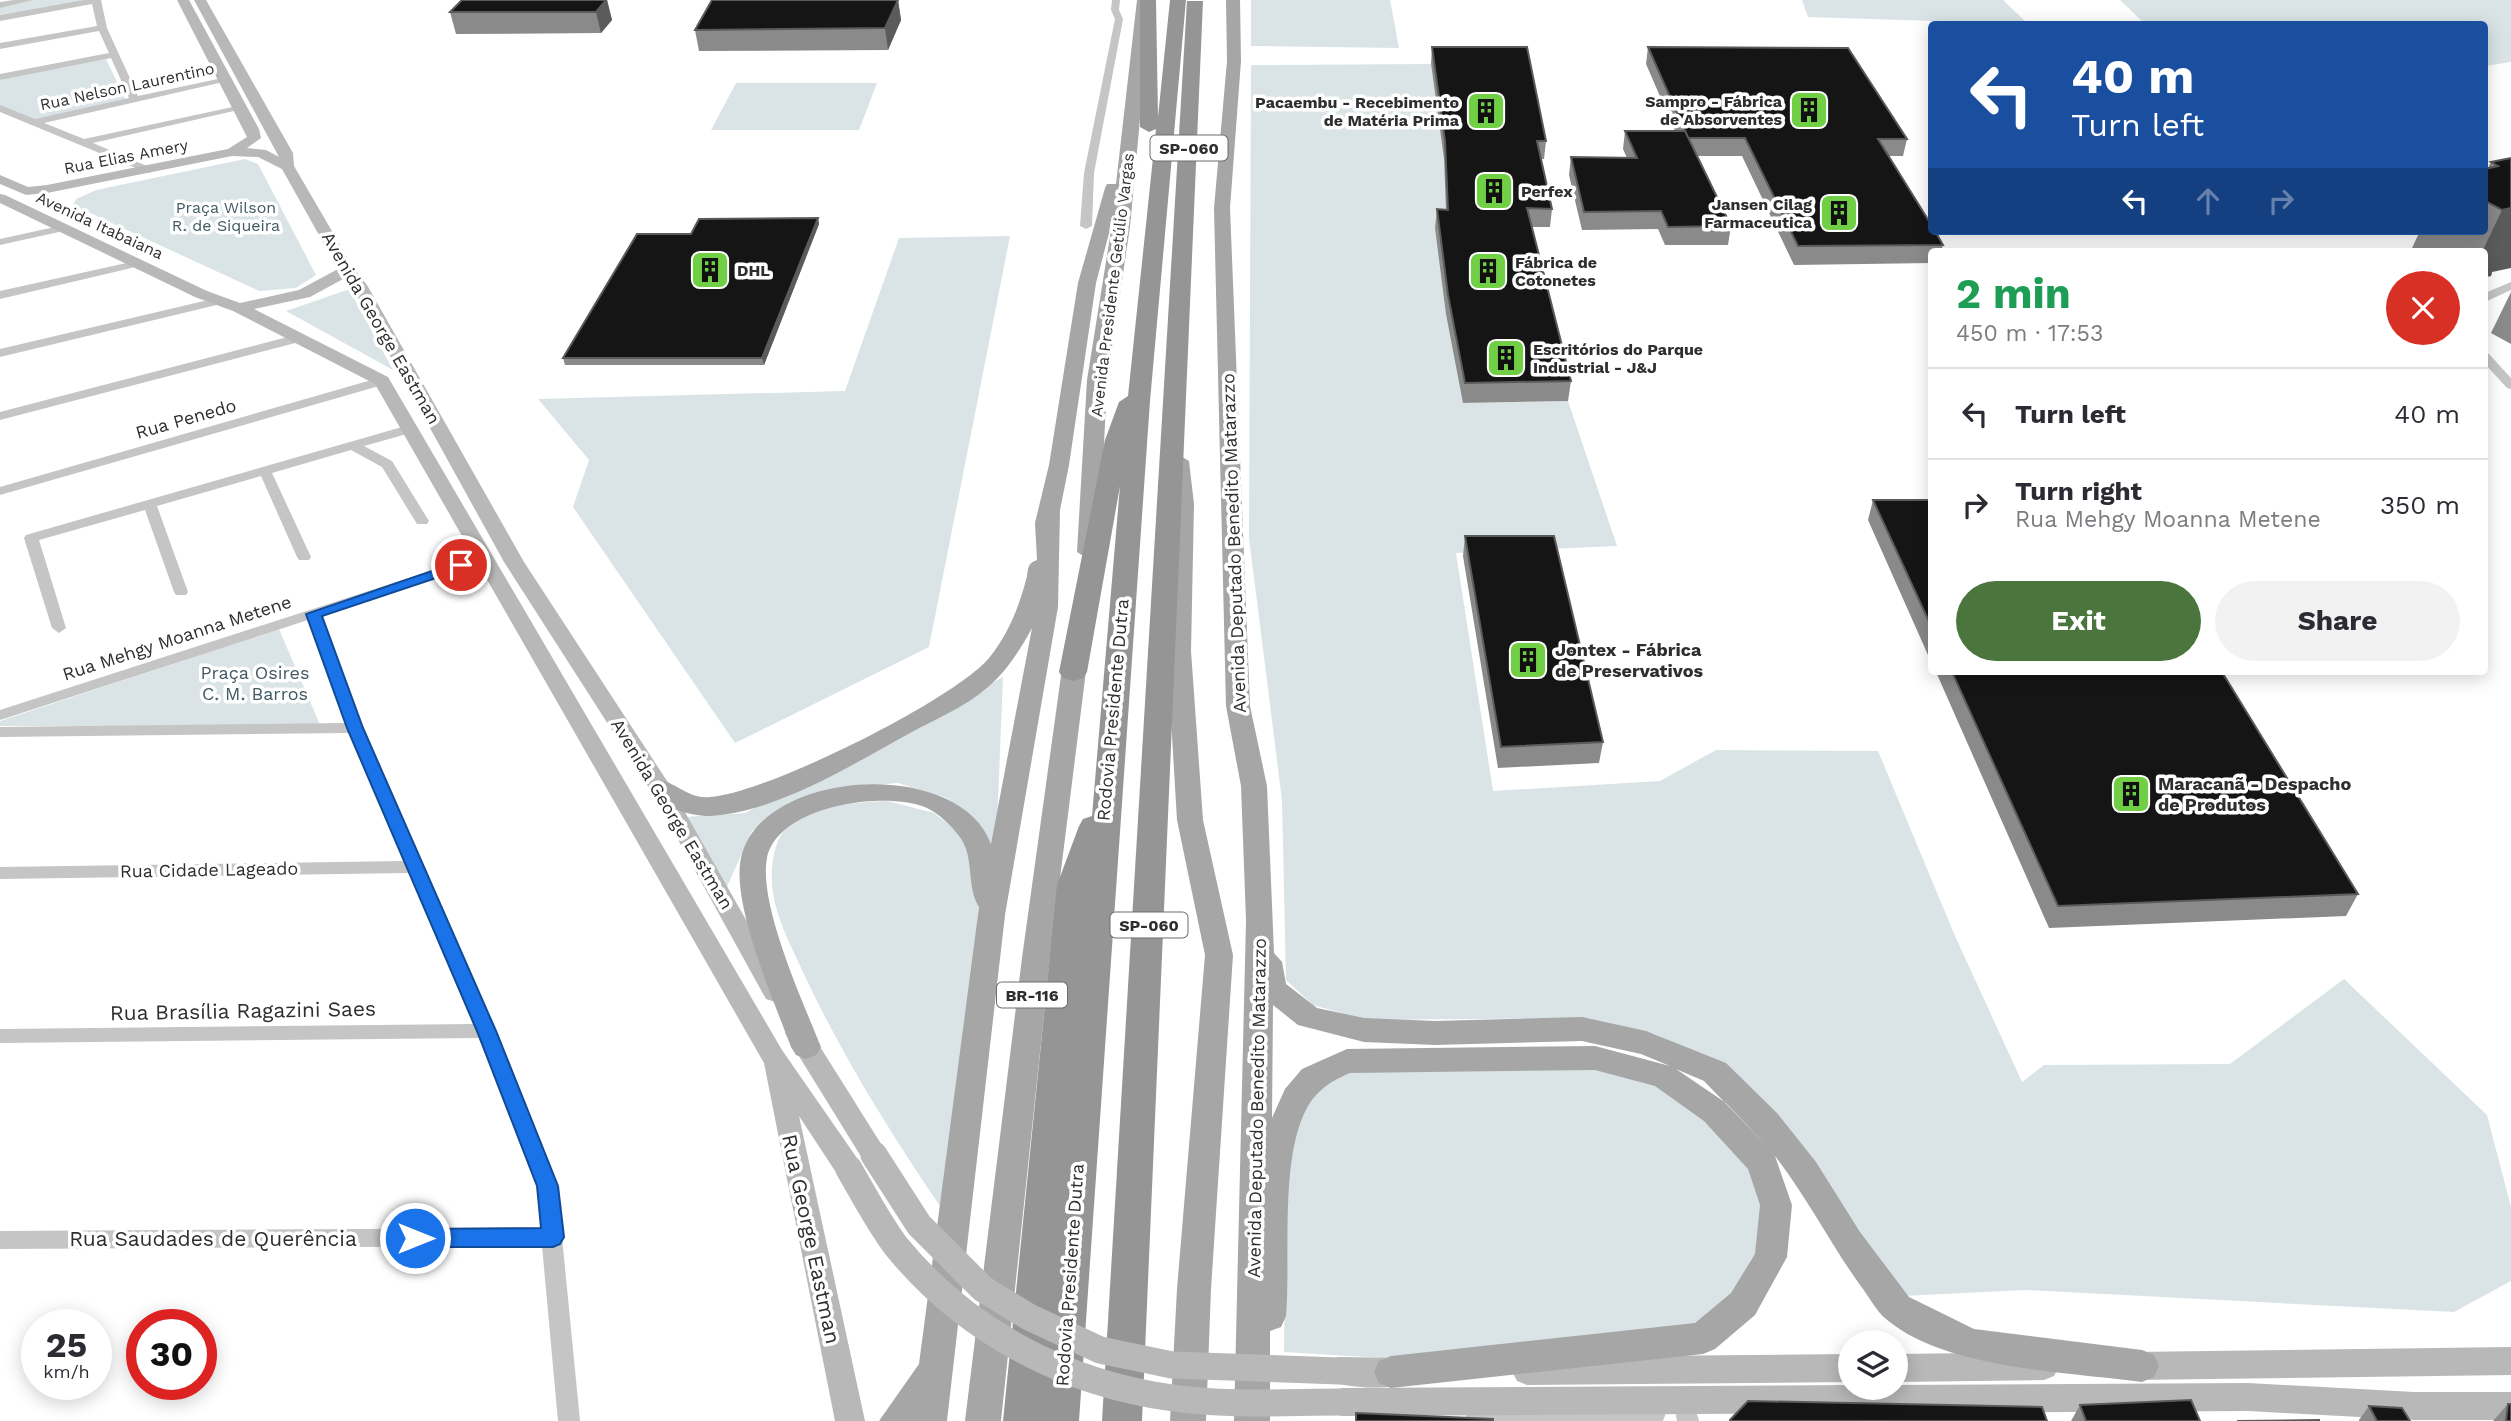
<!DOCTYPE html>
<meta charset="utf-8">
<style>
:root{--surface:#fff;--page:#f2f2f3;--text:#2b2b33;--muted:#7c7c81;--line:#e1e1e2;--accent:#4a753c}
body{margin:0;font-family:"Work Sans",sans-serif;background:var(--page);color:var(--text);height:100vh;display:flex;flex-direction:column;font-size:26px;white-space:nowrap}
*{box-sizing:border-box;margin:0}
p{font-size:23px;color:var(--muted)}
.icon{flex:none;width:38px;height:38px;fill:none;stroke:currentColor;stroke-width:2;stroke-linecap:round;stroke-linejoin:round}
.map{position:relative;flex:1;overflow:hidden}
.panel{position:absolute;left:1928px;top:248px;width:560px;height:427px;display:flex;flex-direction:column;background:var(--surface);border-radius:7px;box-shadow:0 4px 18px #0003}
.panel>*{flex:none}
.banner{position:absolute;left:1928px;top:21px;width:560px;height:214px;border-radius:7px;box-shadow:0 4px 18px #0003;background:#1a4fa0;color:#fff;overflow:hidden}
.fabs{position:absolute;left:1838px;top:1330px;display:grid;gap:14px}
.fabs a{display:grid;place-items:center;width:70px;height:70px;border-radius:50%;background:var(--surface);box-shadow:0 4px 18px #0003;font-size:35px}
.speed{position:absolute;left:21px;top:1309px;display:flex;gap:14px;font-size:35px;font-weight:700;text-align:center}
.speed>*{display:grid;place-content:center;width:91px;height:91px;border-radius:50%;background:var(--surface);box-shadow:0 4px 18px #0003;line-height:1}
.speed small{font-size:18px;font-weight:400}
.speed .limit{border:10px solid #d22;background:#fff;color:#111}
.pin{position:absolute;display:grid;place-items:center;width:60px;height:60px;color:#fff;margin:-30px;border:4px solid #fff;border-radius:50%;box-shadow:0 2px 7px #0007}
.me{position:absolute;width:77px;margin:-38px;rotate:90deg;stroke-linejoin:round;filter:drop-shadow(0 0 5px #0008)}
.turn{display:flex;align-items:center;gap:24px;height:147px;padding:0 28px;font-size:32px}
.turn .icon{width:91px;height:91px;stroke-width:2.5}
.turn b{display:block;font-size:49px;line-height:60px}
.lanes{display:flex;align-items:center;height:66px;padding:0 28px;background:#0003;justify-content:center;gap:35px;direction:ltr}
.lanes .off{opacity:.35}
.round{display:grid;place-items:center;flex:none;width:74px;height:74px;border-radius:37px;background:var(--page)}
.head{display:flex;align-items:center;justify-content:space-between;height:119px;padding:0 28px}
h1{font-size:42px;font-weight:700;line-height:52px;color:#1e9e55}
.cta{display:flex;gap:14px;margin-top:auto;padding:14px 28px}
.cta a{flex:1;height:80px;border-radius:42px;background:var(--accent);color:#fff;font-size:28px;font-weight:700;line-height:80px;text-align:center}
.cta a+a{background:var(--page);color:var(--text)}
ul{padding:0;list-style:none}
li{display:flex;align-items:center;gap:21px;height:91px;padding:0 28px;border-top:2px solid var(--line)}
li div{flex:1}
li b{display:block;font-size:26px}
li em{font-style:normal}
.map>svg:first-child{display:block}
</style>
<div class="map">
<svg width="2511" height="1421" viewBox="0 0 2511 1421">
<rect width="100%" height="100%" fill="#fff"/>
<g fill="#dae4e6">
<polygon points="33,0 84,0 0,15 0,6"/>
<polygon points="1251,0 1390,0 1399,48 1251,46"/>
<polygon points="1802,0 2003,0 2028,24 1808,17"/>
<polygon points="2120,0 2511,0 2511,62 2485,66 2485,24 2145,24"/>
<polygon points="106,59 126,101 33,120 0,107 0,79"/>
<polygon points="1431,64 1444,159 1464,403 1568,401 1617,546 1456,553 1493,791 1660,781 1716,750 1878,751 1955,936 2022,1082 2044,1065 2230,1064 2344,979 2487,1115 2511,1207 2511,1281 2454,1312 2025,1290 1903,1296 1722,1065 1655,1034 1580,1018 1366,1020 1313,1005 1286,980 1282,800 1249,538 1251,65"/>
<polygon points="736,83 877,83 859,130 711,130"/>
<polygon points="245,159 258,164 316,275 296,288 259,291 73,205 76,199 96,190"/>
<polygon points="1010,236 929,647 735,743 573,507 589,460 538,399 845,391 899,238"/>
<polygon points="350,289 352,295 393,370 286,311"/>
<polygon points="279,629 321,727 0,726 0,721"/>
<polygon points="1003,677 996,851 976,821 947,798 898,783 838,788 795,807 752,831 725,891 684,817 745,813"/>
<path d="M888,801l46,12 22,17 14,23 9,53 -33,309c-53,-78 -103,-157 -143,-243 -11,-24 -26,-52 -30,-79 -3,-18 -1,-46 10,-61 20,-27 75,-30 105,-31z"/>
<polygon points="1594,1067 1660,1083 1707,1118 1751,1165 1764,1204 1759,1252 1733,1297 1696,1327 1384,1358 1284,1352 1286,1188 1296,1121 1321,1085 1351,1070"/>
</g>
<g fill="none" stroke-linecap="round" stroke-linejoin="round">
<g fill="#c5c5c5" fill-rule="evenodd">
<polygon points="14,0 33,0 0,8 0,2"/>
<polygon points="83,0 101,0 107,28 138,96 227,77 232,80 44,123 84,139 242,105 247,108 93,143 152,168 152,172 148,173 0,112 0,105 35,119 129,98 111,58 0,80 0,74 109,53 99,31 0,49 0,43 97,26 92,4 0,21 0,15"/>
<polygon points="1112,0 1120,0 1119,10 1123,19 1094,173 1092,226 1086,229 1080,226 1084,173 1115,19 1111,10"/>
<polygon points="64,225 68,226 68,230 0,245 0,239"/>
<polygon points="140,260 146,263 144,265 0,299 0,291"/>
<polygon points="2511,282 2511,290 2485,302 2485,293"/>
<polygon points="221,297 227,301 225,303 0,357 0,349"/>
<polygon points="299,334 305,338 303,341 0,420 0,412"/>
<polygon points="2485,353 2489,354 2511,378 2511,389 2507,388 2485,364"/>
<polygon points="382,377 388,381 386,384 0,495 0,487"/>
<polygon points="409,425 414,426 414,432 364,446 392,461 429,521 427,524 417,524 382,467 351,450 272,473 311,557 309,560 299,560 297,557 261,476 157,506 188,592 186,595 176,595 174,592 145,510 39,540 66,628 59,633 52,628 24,538 26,535"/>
<polygon points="486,553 491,554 493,557 491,560 321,616 363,728 495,1031 557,1186 580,1421 558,1421 542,1246 0,1249 0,1231 541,1228 537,1186 479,1038 0,1043 0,1029 473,1024 409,873 0,879 0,867 404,861 349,733 0,737 0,727 345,723 308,620 0,720 0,710"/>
<polygon points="1686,1400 1694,1403 1699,1421 1677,1421 1675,1411 1678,1403"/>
<polygon points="1655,1402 1663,1405 1666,1413 1663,1421 1464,1421 1467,1413 1475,1410 1551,1409"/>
</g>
<g fill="#b8b8b8" fill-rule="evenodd">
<polygon points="177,0 189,0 259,129 261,138 247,148 266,150 279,157 194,0 206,0 293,153 294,166 354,269 367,285 524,562 669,784 787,992 784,999 775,1002 766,999 651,791 504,562 352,287 345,278 310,297 254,309 388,377 782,1050 859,1161 862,1169 859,1177 849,1180 839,1177 799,1116 865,1421 835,1421 764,1063 375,384 233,311 195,297 0,203 0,194 5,195 207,291 240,303 299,290 338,269 282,169 258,157 232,156 47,193 26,195 0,184 0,175 28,187 47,185 228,149 247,137"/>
<polygon points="798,1023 807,1026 883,1147 887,1155 883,1163 874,1166 865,1163 789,1040 785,1033 789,1026"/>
<polygon points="2511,1347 2511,1375 2132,1380 2122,1376 2117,1366 2122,1356 2132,1352"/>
<polygon points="2044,1352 2054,1356 2059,1366 2054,1376 2044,1380 1895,1382 1895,1354"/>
<polygon points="1850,1354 1850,1382 1527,1385 1517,1381 1512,1371 1517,1361 1527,1357"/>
<path d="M1339,1357l64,1 10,4 5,10 -5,10c-21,8 -63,7 -84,-1l-5,-10 5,-10z"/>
<polygon points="2248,1383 2414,1392 2511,1392 2511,1420 2414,1420 2248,1411 1342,1416 1331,1412 1327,1402 1331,1392 1342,1388 1850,1385 1850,1388 1895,1388 1895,1385"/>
</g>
<g fill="#a6a6a6" fill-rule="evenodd">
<path d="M1137,0h14l-21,227 -23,153 -8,172 -11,7 -11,-7 10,-172 26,-162 -17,65 -27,182 -9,45 -2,97 -53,308 -58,506h-68l40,-57 60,-457c-13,-20 -4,-52 -20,-71 -8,-11 -20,-22 -32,-28 -41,-18 -149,-3 -160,50 -9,46 36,144 54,189l-5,8 -10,4 -10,-4 -5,-8c-17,-46 -60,-143 -50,-189 18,-88 217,-103 250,-14l41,-216c-12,22 -25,43 -44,59 -23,20 -52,32 -78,46 -57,31 -134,80 -201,83 -20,0 -50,-9 -61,-27l4,-6 9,-3c18,5 29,19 49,17 55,-3 244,-97 279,-139 19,-23 31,-53 38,-82 1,-8 1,-13 10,-16l-2,-37 14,-58 29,-182 27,-95 2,-4h9z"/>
<path d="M1226,0h14l1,61 -11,147 20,498 17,80 7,167 8,9 4,22 31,24 47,10 71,3 147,-4 64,14 80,32 51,50 39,49 44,70 49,65 65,32 168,21 12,5 5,11 -5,11 -12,5c-75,-10 -198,-13 -256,-63 -10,-8 -18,-24 -26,-34 -30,-42 -53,-88 -85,-129l17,49 -5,52 -32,58 -40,34 -12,5 -312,34 -12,-5 -5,-11 5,-11 12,-5 304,-33 36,-30 24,-39 5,-49 -12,-36 -44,-48 -49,-35 -60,-16 -245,3c-17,7 -32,16 -42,33 -29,50 -17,151 -22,210l-5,11 -11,4v90h-36l12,-501 -5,-134 -15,-80 -12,-498 13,-147zM1273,1005l25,20 66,17 71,3 147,-4 59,13 29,12 -75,-20 -248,3 -45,20 -17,20 -13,29zM1676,1069l28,12 64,66 -42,-44z"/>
<polygon points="1179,455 1189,461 1194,504 1191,651 1203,820 1233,955 1211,1289 1206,1421 1170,1421 1177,1289 1205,955 1177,820 1167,651 1172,504 1169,461"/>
<polygon points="1077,640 1085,642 1089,647 1050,958 1001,1421 965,1421 1022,958 1065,647 1069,642"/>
</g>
<g fill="#959595" fill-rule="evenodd">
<polygon points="1140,0 1156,0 1158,117 1170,0 1186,0 1150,401 1079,1421 1003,1421 1057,885 1079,826 1083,819 1092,816 1120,486 1087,672 1083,678 1073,681 1063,678 1059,672 1105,440 1119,402 1128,396 1156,129 1149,132 1140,127"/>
<polygon points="1187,1 1203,1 1142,1421 1102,1421"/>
</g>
<g stroke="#b8b8b8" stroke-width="27">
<polyline points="874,1155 919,1225 983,1289 1029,1317 1100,1350 1172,1365 1339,1371"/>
<path d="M849,1169c15,26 29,53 47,77 69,85 168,137 277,152 55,8 113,4 169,4"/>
</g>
</g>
<g fill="#8a8a8a">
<polygon points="462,0 607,0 612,20 601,33 456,34 450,12"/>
<polygon points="712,0 898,0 901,20 888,50 699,51 695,30"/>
<polygon points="1432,47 1546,141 1544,159 1541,159 1552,209 1550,227 1532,227 1571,381 1568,401 1463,403 1446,314 1435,228 1437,209 1446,210 1444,159 1431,64"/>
<polygon points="1648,47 1907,139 1903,156 1889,156 1943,245 1941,252 1932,252 1932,263 1794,265 1742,156 1697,156 1731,226 1728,245 1665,245 1658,229 1582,230 1569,175 1571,157 1627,158 1623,149 1625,131 1675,131 1646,64"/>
<polygon points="2511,158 2492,272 2491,276 2485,277 2485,252 2419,252 2412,248 2420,231 2485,231 2485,169 2488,168 2491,162"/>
<polygon points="818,218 819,224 764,365 565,365 563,358 691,234"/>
<polygon points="2511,292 2511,344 2491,333"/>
<polygon points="1873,500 1932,500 1932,664 1868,520"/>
<polygon points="1465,536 1603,742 1599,763 1498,768 1463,556"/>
<polygon points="1936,672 2222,672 2358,894 2346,916 2049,928"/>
<polygon points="2508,1404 2511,1421 2493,1421"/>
<polygon points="2080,1405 2200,1421 2071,1421"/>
<polygon points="2369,1406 2410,1421 2359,1421 2359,1420"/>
</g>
<g fill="#5b5b5b">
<polygon points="606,0 607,0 612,20 601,33 596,12"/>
<polygon points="898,0 901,20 888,50 885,28"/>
<polygon points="2511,208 2511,268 2492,272 2491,276 2485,277 2485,252 2482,252 2502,210"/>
<polygon points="818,218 819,224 764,365 762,358"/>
</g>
<g fill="#151515" stroke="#5b5b5b" stroke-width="2">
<polygon points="462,0 606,0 596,12 450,12"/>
<polygon points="712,0 898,0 885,28 695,30"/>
<polygon points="1432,47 1527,47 1546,141 1537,141 1552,209 1527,208 1571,381 1465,383 1448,295 1437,209 1448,210 1445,141"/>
<polygon points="1648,47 1848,48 1907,139 1878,139 1932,226 1932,231 1935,231 1943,245 1798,246 1745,138 1688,138"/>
<polygon points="1625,131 1685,131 1731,226 1668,227 1661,211 1584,212 1571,157 1637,158"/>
<polygon points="2511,158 2511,208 2502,210 2485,201 2485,169 2498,166 2491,162"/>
<polygon points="818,218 762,358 563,358 637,234 691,234 699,219"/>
<polygon points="1873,500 1932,500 1932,628"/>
<polygon points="1465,536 1554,536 1603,742 1501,747"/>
<polygon points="1952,672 2222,672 2358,894 2058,906"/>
<polygon points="2191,1400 2200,1421 2086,1421 2080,1405"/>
<polygon points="1748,1401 2042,1407 2047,1421 1730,1421 1730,1420"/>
<polygon points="2508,1404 2511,1404 2511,1421 2506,1421"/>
<polygon points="2369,1406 2402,1408 2410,1421 2377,1421"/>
<polygon points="1356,1413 1493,1419 1493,1421 1356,1421"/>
<polygon points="2319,1420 2319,1421 2237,1421"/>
</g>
<polygon fill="#1a73e8" stroke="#114b97" stroke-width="2" points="461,561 466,562 466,568 322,616 363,728 496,1031 558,1186 564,1237 560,1244 553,1247 415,1247 407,1245 404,1238 407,1232 415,1229 541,1228 537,1186 477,1031 347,728 306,614"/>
<defs>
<g id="building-square" transform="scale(2.0125)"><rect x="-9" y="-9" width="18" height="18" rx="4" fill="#71cf46" stroke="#fff"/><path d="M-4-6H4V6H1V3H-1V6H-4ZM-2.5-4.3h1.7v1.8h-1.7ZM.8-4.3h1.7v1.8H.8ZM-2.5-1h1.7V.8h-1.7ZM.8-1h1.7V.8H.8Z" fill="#111"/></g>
</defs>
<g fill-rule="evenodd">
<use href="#building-square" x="1809" y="110"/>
<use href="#building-square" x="1486" y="111"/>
<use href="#building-square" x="1494" y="191"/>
<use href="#building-square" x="1839" y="213"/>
<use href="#building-square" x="710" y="270"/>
<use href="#building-square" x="1488" y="271"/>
<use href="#building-square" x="1506" y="358"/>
<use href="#building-square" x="1528" y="660"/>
<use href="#building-square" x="2131" y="794"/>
</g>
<g text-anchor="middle" stroke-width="7" stroke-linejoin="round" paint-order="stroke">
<g font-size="16" fill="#2e2e2e" stroke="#fff">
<text transform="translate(127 86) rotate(-12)" y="6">Rua Nelson Laurentino</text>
<text transform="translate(126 156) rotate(-11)" y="6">Rua Elias Amery</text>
<text transform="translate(100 225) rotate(25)" y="6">Avenida Itabaiana</text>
<text transform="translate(1112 285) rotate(-83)" y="6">Avenida Presidente Getúlio Vargas</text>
</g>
<g font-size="16" font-weight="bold" fill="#2e2e2e" stroke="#fff" text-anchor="start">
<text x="1782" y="107" text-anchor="end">Sampro - Fábrica<tspan x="1782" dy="18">de Absorventes</tspan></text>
<text x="1459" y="108" text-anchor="end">Pacaembu - Recebimento<tspan x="1459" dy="18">de Matéria Prima</tspan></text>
<text x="1521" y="197">Perfex</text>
<text x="1812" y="210" text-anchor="end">Jansen Cilag<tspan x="1812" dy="18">Farmaceutica</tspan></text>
<text x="1515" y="268">Fábrica de<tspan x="1515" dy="18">Cotonetes</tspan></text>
<text x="737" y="276">DHL</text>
<text x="1533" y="355">Escritórios do Parque<tspan x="1533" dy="18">Industrial - J&amp;J</tspan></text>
</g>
<g fill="#fff" stroke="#6d6d6d" stroke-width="2">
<rect x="1150.5" y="135.5" width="77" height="25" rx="5"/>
<rect x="1110.5" y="912.5" width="77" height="25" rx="5"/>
<rect x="997" y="982.5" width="70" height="25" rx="5"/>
</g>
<g font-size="16" font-weight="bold" fill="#2e2e2e">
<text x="1189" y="154">SP-060</text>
<text x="1149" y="931">SP-060</text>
<text x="1032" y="1001">BR-116</text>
</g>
<g font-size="16" fill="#415a64" stroke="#fff">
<text x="226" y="213">Praça Wilson<tspan x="226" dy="18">R. de Siqueira</tspan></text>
</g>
<g font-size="18" fill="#2e2e2e" stroke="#fff">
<text transform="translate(381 328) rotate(60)" y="6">Avenida George Eastman</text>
<text transform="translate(186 419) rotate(-16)" y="6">Rua Penedo</text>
<text transform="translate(1234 543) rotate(-92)" y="6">Avenida Deputado Benedito Matarazzo</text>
<text transform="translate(177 638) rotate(-18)" y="6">Rua Mehgy Moanna Metene</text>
<text transform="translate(1113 710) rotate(-85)" y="6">Rodovia Presidente Dutra</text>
<text transform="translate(672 814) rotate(59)" y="6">Avenida George Eastman</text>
<text transform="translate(209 870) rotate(-1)" y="6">Rua Cidade Lageado</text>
<text transform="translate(1257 1108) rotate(-89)" y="6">Avenida Deputado Benedito Matarazzo</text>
<text transform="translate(1070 1275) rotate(-86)" y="6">Rodovia Presidente Dutra</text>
</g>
<g font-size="18" font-weight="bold" fill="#2e2e2e" stroke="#fff" text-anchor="start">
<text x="1555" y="656">Jontex - Fábrica<tspan x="1555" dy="21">de Preservativos</tspan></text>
<text x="2158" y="790">Maracanã - Despacho<tspan x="2158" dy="21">de Produtos</tspan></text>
</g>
<g font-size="18" fill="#415a64" stroke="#fff">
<text x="255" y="679">Praça Osires<tspan x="255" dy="21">C. M. Barros</tspan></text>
</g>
<g font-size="21" fill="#2e2e2e" stroke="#fff">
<text transform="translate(243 1011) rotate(-1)" y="7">Rua Brasília Ragazini Saes</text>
<text x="213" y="1246">Rua Saudades de Querência</text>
<text transform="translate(811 1239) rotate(78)" y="7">Rua George Eastman</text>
</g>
</g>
</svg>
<div class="fabs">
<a><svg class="icon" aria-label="layers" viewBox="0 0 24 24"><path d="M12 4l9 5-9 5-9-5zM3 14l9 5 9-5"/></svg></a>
</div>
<div class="speed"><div>25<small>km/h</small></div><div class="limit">30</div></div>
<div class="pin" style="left:461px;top:565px;background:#d93025"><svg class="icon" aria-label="arrive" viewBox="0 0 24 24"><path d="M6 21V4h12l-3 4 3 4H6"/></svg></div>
<svg class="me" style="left:415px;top:1238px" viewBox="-20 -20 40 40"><circle r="17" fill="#1a73e8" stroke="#fff" stroke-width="3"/><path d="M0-11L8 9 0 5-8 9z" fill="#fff"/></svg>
<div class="banner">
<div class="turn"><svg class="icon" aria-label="left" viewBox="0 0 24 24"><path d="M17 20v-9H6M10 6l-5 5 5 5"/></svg><div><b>40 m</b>Turn left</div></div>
<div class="lanes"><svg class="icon" aria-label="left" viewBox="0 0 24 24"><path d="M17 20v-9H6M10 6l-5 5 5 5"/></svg><svg class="icon off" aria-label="ahead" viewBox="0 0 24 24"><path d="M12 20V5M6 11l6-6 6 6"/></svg><svg class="icon off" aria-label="right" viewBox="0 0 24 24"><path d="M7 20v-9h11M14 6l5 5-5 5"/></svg></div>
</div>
<section class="panel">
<div class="head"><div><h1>2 min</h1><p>450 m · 17:53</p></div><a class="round" style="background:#d93025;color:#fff"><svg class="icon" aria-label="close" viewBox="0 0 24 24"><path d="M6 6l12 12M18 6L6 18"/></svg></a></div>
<ul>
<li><svg class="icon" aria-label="left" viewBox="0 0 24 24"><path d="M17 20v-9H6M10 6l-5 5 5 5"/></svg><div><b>Turn left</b></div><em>40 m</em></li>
<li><svg class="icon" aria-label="right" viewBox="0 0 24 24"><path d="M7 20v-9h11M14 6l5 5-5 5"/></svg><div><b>Turn right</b><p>Rua Mehgy Moanna Metene</p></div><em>350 m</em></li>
</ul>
<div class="cta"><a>Exit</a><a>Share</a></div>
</section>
</div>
